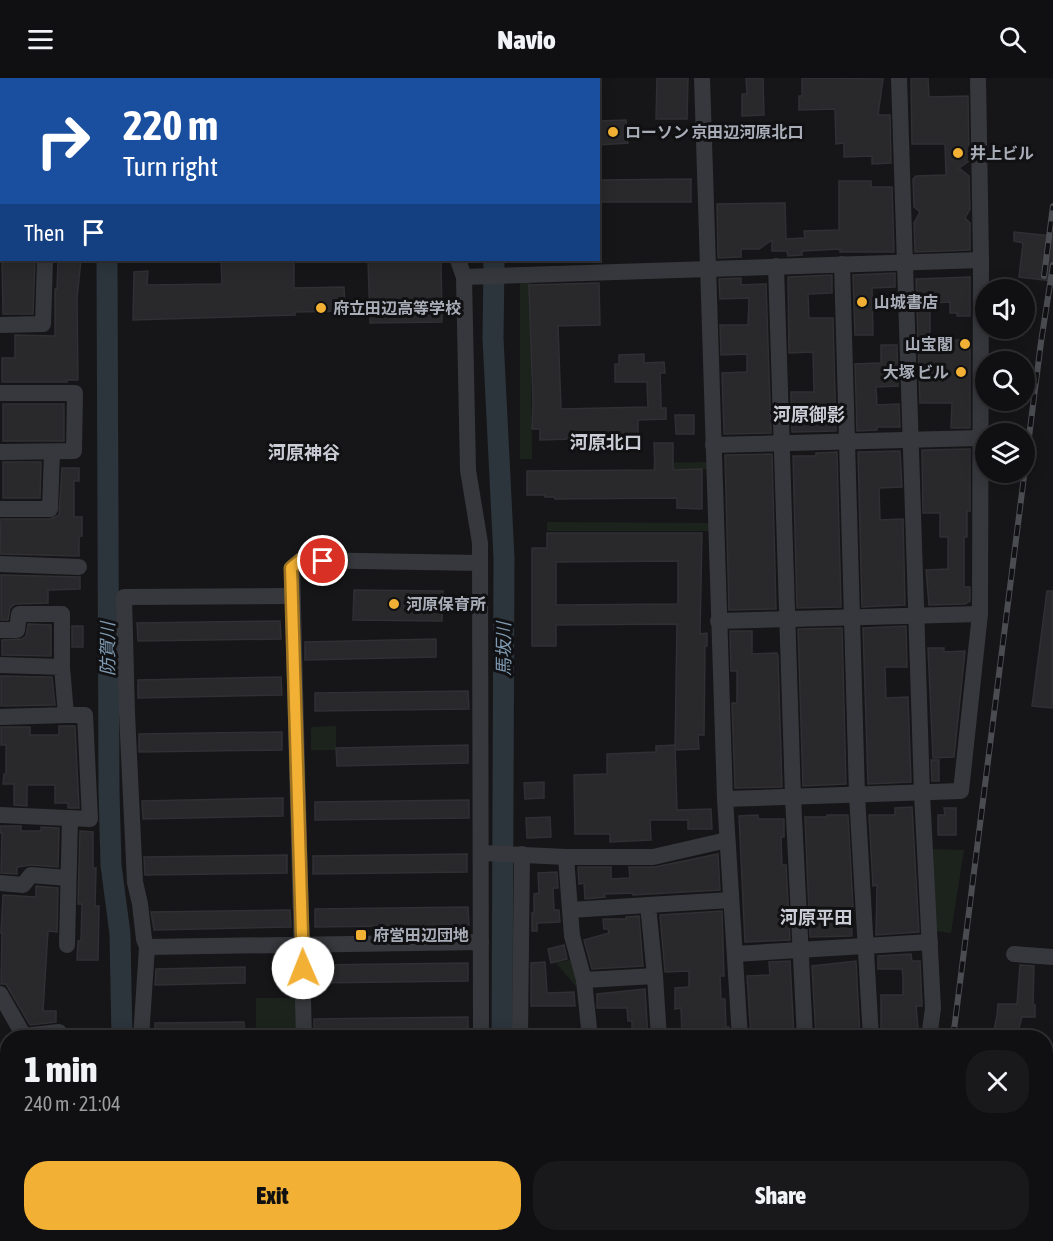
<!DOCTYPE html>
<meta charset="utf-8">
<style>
:root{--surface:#101012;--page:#19191b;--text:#f1f3f6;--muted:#9c9d9f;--line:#303032;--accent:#f2b134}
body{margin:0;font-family:"Asap Condensed","Noto Sans JP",sans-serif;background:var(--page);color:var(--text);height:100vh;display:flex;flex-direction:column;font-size:22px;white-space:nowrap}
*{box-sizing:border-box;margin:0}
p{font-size:20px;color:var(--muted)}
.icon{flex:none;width:33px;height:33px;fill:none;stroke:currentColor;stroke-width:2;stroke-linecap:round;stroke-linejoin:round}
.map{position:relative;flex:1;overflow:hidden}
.details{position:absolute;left:0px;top:952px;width:1053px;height:212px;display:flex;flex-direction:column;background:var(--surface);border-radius:24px 24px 0 0;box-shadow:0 3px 15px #0003,0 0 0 2px var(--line)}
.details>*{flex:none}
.top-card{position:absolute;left:0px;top:0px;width:600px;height:183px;box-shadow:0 3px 15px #0003,0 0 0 2px var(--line);background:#1a4fa0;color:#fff;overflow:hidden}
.fabs{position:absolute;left:975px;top:201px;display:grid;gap:12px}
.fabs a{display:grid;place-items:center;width:60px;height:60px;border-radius:50%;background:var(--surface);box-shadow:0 3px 15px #0003,0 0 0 2px var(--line);font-size:30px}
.pin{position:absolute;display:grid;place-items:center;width:51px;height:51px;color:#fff;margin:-26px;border:3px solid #fff;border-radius:50%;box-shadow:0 2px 6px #0007}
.me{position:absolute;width:66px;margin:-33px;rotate:359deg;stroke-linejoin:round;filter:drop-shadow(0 0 4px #0008)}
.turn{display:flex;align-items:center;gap:21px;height:126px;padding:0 24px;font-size:27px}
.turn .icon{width:78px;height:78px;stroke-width:2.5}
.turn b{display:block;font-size:42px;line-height:51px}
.then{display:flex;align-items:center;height:57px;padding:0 24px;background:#0003;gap:12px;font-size:22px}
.round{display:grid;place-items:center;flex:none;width:63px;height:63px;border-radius:24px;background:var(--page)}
.summary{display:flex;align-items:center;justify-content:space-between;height:102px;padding:0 24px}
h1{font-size:36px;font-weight:800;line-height:45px}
.button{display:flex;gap:12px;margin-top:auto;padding:12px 24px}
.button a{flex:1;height:69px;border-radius:24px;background:var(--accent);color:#111;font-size:24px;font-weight:800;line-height:69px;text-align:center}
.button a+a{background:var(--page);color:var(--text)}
header{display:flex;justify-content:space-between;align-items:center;height:78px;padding:0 24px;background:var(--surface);font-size:27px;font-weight:800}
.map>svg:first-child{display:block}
</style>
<header><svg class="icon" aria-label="menu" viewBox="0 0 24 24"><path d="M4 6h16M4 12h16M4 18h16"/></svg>Navio<svg class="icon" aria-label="search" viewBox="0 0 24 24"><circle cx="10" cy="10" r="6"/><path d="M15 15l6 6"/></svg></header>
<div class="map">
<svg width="1053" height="1163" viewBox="0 0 1053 1163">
<rect width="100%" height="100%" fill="#161618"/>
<g fill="#1c231d">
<polygon points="520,201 530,201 532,381 520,381"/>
<polygon points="712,384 712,391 653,392 653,385"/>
<polygon points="547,444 714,445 714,453 547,453"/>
<polygon points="336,648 336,672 311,672 311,649"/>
<polygon points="931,771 964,772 951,855 935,853"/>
<polygon points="577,880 585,919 556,885"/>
<rect x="256" y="920" width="44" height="40"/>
<polygon points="155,1157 155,1156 274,1157 271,1163 156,1162"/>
</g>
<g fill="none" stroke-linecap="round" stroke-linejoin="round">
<g stroke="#2c353c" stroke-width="4">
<polyline points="0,1013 8,1026"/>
<polyline points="83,1156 87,1163"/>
</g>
<g stroke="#2c353c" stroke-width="21">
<polyline points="105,0 105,2"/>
<polyline points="484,0 484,2"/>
<polyline points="107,182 109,713 111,787 120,856 122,960"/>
<polyline points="494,182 493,260 504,480 502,960"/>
<polyline points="125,1156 126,1163"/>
<polyline points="501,1156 501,1163"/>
</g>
</g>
<g fill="#29292c" stroke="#303034" stroke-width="1.5" fill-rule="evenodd">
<polygon points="657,0 688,0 687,41 656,41"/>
<polygon points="746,0 763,0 764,37 742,38 742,16 747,16"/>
<polygon points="802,0 883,1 878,37 890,37 891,85 872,86 872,78 844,79 844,65 836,66 835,31 799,32 799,18 802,18"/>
<polygon points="911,0 928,0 929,19 968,18 969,83 959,90 969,98 970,131 965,140 970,145 970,172 915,174 914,145 920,134 914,129 913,101 916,98 946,97 945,66 912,66"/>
<polygon points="626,42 628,65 598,67 598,43"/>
<polygon points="691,101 691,124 601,124 600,102"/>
<polygon points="839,103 871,103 871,109 892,109 894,174 840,174 840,171 802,173 802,177 788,178 787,173 772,173 772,162 759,171 741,171 741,179 718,180 717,126 785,125 786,161 805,160 804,153 839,152"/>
<polygon points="1014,154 1053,158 1053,203 1019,199 1023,165 1014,163"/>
<polygon points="2,182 35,182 33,236 3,236"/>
<polygon points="58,182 81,182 77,220 78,302 67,302 67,304 2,304 2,280 15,280 15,257 55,258 55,211 57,211"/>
<polygon points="221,182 294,182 294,210 344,209 345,233 295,234 295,237 133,242 134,194 148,193 147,207 222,206"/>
<polygon points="368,182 441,182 442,244 370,245"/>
<polygon points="895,195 895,209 872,210 873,257 855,257 853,197"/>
<polygon points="832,197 832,215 808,216 809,240 833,240 836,353 792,354 791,314 814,314 813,274 789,275 788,199"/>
<polygon points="970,199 970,238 957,238 957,235 950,235 950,224 930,225 930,262 970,262 970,350 951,350 952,325 920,325 916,201"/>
<polygon points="741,200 741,207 766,206 771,355 724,356 722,295 747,294 747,276 721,277 720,247 748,247 749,220 720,221 719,201"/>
<polygon points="599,205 600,247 558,248 561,331 648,329 647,304 615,304 615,286 619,286 619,277 644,276 644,285 664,284 665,295 660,295 661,324 661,330 666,330 666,341 638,342 638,359 540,362 540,351 532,351 533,324 529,207"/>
<polygon points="881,267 897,267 898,308 876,309 877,327 899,326 900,349 877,349 877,352 857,353 855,286 881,285"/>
<rect x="3" y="326" width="61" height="37"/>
<polygon points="675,337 694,337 694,356 676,356"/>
<polygon points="654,365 673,365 673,392 702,391 702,431 677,430 677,420 555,421 554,419 545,419 545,417 527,417 527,393 655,392"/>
<polygon points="970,371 970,433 967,433 967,459 964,459 964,509 970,509 970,523 965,526 929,527 926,492 948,491 948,459 940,459 940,435 923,435 922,372"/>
<polygon points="900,373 902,409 879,410 880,442 903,441 905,527 862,529 858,374"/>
<polygon points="837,374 841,529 797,530 793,378 816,378 816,375"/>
<polygon points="772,376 776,531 729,532 725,377"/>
<polygon points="3,384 41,384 40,420 3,420"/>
<polygon points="62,390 79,390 79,403 74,403 74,439 82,439 82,458 79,458 79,478 0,476 1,441 50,441 59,437"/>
<path d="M547,455h155l-2,101 7,-1v13h-2l-1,89h-6l1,14 -24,1 2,-126 -121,1v21h-24v-98h15zM678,483v43l-122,1v-43z"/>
<polygon points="1,497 80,499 80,511 48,512 48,525 15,526 10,530 8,542 1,542"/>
<polygon points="354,512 443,513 442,543 353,542"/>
<polygon points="1047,513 1053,513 1053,630 1032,628"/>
<polygon points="280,543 281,561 138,563 137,545"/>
<polygon points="28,546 51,547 51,578 2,577 2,562 22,561 26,558"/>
<rect x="72" y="548" width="11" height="21"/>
<polygon points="906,548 907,589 885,589 886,620 908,619 911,704 868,706 863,550"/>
<polygon points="842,550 846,706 803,708 798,551"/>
<polygon points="730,553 752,553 752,576 777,575 778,578 782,709 735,710 732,625 737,625 737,593 731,593"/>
<polygon points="436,561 436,579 305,582 305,564"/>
<polygon points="928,570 944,570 944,574 965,573 954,679 933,680"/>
<polygon points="1,598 52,599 55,627 1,628"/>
<polygon points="281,599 282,617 138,620 138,602"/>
<polygon points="468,613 469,631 315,633 315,615"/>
<polygon points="59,648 75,648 79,730 68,730 68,725 55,725 55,707 27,707 27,728 14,727 14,706 3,706 4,696 6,696 6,667 1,667 1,649 30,649 30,657 59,657"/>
<polygon points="282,654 282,672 139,674 139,656"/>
<polygon points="468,667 468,685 337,688 336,670"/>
<polygon points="675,667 677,732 711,731 712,751 688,751 688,742 650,742 651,762 610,764 610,756 575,756 574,697 607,696 607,676 656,674 656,668"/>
<polygon points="931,682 939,682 939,703 932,703"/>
<polygon points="544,704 544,720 525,721 524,705"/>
<polygon points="283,720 283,738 143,741 142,723"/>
<polygon points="469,722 469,740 315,742 315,724"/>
<polygon points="912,729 919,854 876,857 877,807 873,808 869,737 895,737 895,730"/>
<polygon points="944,730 956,730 956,757 938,757 938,737 945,737"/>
<polygon points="758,737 758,741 784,741 784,759 781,759 782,787 786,787 790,862 745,864 739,738"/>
<polygon points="827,737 848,737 853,829 851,829 852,858 810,859 805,739 827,739"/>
<polygon points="550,739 551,759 527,760 526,740"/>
<polygon points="0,748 21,748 21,753 41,753 41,749 59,750 58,789 31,787 17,789 17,796 1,795 2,755 0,755"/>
<polygon points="80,753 93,754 93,790 96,790 95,828 99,828 98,882 77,882 78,863 81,863 82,826 78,826"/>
<polygon points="467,776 467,794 313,796 313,778"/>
<polygon points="718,776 720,812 633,817 633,815 604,816 605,819 585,821 584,805 579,806 578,789 611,789 611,801 630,800 629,789 655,789"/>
<polygon points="287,777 287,795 145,797 144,779"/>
<polygon points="557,794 558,810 553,810 554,832 559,832 560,844 537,845 537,853 532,853 532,835 534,835 534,816 539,815 538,795"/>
<polygon points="36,808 58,810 57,854 48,853 43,933 56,933 56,944 30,947 6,906 1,906 2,855 1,855 3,817 36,819"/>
<polygon points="468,829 469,847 315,849 315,831"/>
<polygon points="290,832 291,849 154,852 151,834"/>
<polygon points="722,833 724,898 720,898 721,921 725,921 726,949 729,949 729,960 682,960 681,930 675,931 675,910 689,909 689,893 665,894 660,837"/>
<polygon points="639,838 643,888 592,891 584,862 609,855 608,851 604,851 603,841 626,841 626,839"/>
<polygon points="564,867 567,881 551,885 548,871"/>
<polygon points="911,876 912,883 920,883 922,928 916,928 919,960 881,960 881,917 903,917 903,898 902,891 878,891 878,878"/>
<polygon points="790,883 794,959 751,960 747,898 770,897 769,884"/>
<polygon points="856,883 860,960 816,960 812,888"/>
<polygon points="545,884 547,915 574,914 575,928 531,928 531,885"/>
<polygon points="468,885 468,903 314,905 314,887"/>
<polygon points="1020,887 1034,888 1033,926 1035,927 1035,939 1022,939 1016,960 992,960 997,938 998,926 1017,926"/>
<polygon points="245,889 245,905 155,907 156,891"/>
<polygon points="645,911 648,960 632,960 632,943 628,943 627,930 597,930 597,916"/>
<polygon points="468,939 468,957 314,959 314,941"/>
<polygon points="244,944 245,959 155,960 155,945"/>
</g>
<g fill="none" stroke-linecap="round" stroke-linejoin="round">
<g stroke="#37383d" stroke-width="16">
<polyline points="429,0 429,2"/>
<polyline points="702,0 725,721 740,960"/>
<polyline points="899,0 922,715 933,930 929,960"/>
<polyline points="0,70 2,70"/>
<polyline points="458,182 464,199 468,392 480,465 481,960"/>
<polyline points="842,186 857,717 871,960"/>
<polyline points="776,188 793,719 805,960"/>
<polyline points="464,199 981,182"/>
<polyline points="0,247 43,246 45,182"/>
<polyline points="0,315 75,315 74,373 0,374"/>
<polyline points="713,367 979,360"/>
<polyline points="0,431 50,431 52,374"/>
<polyline points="0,486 79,489"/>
<polyline points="718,543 980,536"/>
<polyline points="0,552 17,552 19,536 62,536 62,589"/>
<polyline points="0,587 62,589 66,637 0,639"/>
<polyline points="725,721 961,713 980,536 981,182 978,0"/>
<polyline points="0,737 90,741 85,637 66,637"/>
<polyline points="481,775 566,779 653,779 727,762"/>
<polyline points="566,779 570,832 648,827"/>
<polyline points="0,805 23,807 31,797 68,800"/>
<polyline points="570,832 572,858 584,902 590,960"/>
<polyline points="67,867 70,740"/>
<polyline points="147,869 481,864"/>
<polyline points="735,876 930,864"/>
<polyline points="1014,876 1053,879"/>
<polyline points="655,898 648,827 731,822"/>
<polyline points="584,902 655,898 659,960"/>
<polyline points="0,916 24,958 59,954"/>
<polyline points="141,960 147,869 144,861 140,826 135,804 127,635 124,519 292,518"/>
<polyline points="304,960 292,490 301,482 480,485"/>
<polyline points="520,960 522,776"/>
<polyline points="0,1033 8,1046"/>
<polyline points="0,1110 8,1118"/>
<polyline points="67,1156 67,1163"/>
<polyline points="144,1156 144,1163"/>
<polyline points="307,1156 307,1163"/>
<polyline points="482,1156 482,1163"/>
<polyline points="686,1156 686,1163"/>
<polyline points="753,1156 753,1163"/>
<polyline points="817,1156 818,1163"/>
<polyline points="881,1156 882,1163"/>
<polyline points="518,1163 518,1156"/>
<polyline points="573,1163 574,1156"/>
</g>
<g stroke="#4a4c52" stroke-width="6">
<g id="rail">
<polyline points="1044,198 1053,128"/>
<polyline points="953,960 1041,264 1053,187"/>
<polyline points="928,1163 928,1156"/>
</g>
</g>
<use href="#rail" stroke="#111113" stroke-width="4" stroke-dasharray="11" stroke-linecap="butt"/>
</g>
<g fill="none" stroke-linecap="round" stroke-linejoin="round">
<g stroke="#9d7322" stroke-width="15">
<polyline id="route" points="303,890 291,490 301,482 323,483"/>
</g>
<use href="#route" stroke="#f2b134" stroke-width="10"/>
</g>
<g fill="#f2b134" stroke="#111113" stroke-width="2">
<circle cx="613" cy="54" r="6"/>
<circle cx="958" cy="75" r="6"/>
<circle cx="862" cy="224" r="6"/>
<circle cx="321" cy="230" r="6"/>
<circle cx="965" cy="266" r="6"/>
<circle cx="961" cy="294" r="6"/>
<circle cx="394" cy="526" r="6"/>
<rect x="355" y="851" width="12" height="12" rx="3"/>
</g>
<g text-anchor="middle" stroke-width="6" stroke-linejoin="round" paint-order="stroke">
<g font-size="16" font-weight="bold" fill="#a8adb8" stroke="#111113" text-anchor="start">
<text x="625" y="60">ローソン 京田辺河原北口</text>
<text x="970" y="81">井上ビル</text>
<text x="874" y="230">山城書店</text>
<text x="333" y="236">府立田辺高等学校</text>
<text x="953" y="272" text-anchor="end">山宝閣</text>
<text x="949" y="300" text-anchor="end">大塚 ビル</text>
<text x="406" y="532">河原保育所</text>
<text x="373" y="863">府営田辺団地</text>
</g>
<g font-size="18" font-weight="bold" fill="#c9ccd4" stroke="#111113">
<text x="809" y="343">河原御影</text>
<text x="606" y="371">河原北口</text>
<text x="304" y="381">河原神谷</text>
<text x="816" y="846">河原平田</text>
</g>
<g font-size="18" font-style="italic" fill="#7f9bb3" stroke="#111113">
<text transform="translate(108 571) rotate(-90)" y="6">防賀川</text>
<text transform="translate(504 571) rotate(-90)" y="6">馬坂川</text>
</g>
</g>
</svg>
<div class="fabs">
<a><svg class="icon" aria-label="sound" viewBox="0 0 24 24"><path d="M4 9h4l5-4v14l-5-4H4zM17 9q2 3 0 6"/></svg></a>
<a><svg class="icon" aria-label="search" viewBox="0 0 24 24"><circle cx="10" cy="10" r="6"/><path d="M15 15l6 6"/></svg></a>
<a><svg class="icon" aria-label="layers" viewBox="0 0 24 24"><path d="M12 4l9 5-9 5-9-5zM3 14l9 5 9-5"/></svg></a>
</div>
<div class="pin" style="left:323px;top:483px;background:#d93025"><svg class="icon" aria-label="arrive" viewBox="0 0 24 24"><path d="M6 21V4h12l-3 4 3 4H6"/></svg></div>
<svg class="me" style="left:303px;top:890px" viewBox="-20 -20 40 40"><circle r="19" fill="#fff"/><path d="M0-13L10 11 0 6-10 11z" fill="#f2b134"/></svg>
<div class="top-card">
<div class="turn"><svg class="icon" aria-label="right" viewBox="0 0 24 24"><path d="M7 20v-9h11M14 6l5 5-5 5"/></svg><div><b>220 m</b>Turn right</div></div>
<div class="then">Then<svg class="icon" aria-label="arrive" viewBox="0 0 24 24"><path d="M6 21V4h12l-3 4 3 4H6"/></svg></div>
</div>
<section class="details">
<div class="summary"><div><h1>1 min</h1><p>240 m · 21:04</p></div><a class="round"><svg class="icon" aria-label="close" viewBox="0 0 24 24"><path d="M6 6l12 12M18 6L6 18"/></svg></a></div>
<div class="button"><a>Exit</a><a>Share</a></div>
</section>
</div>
